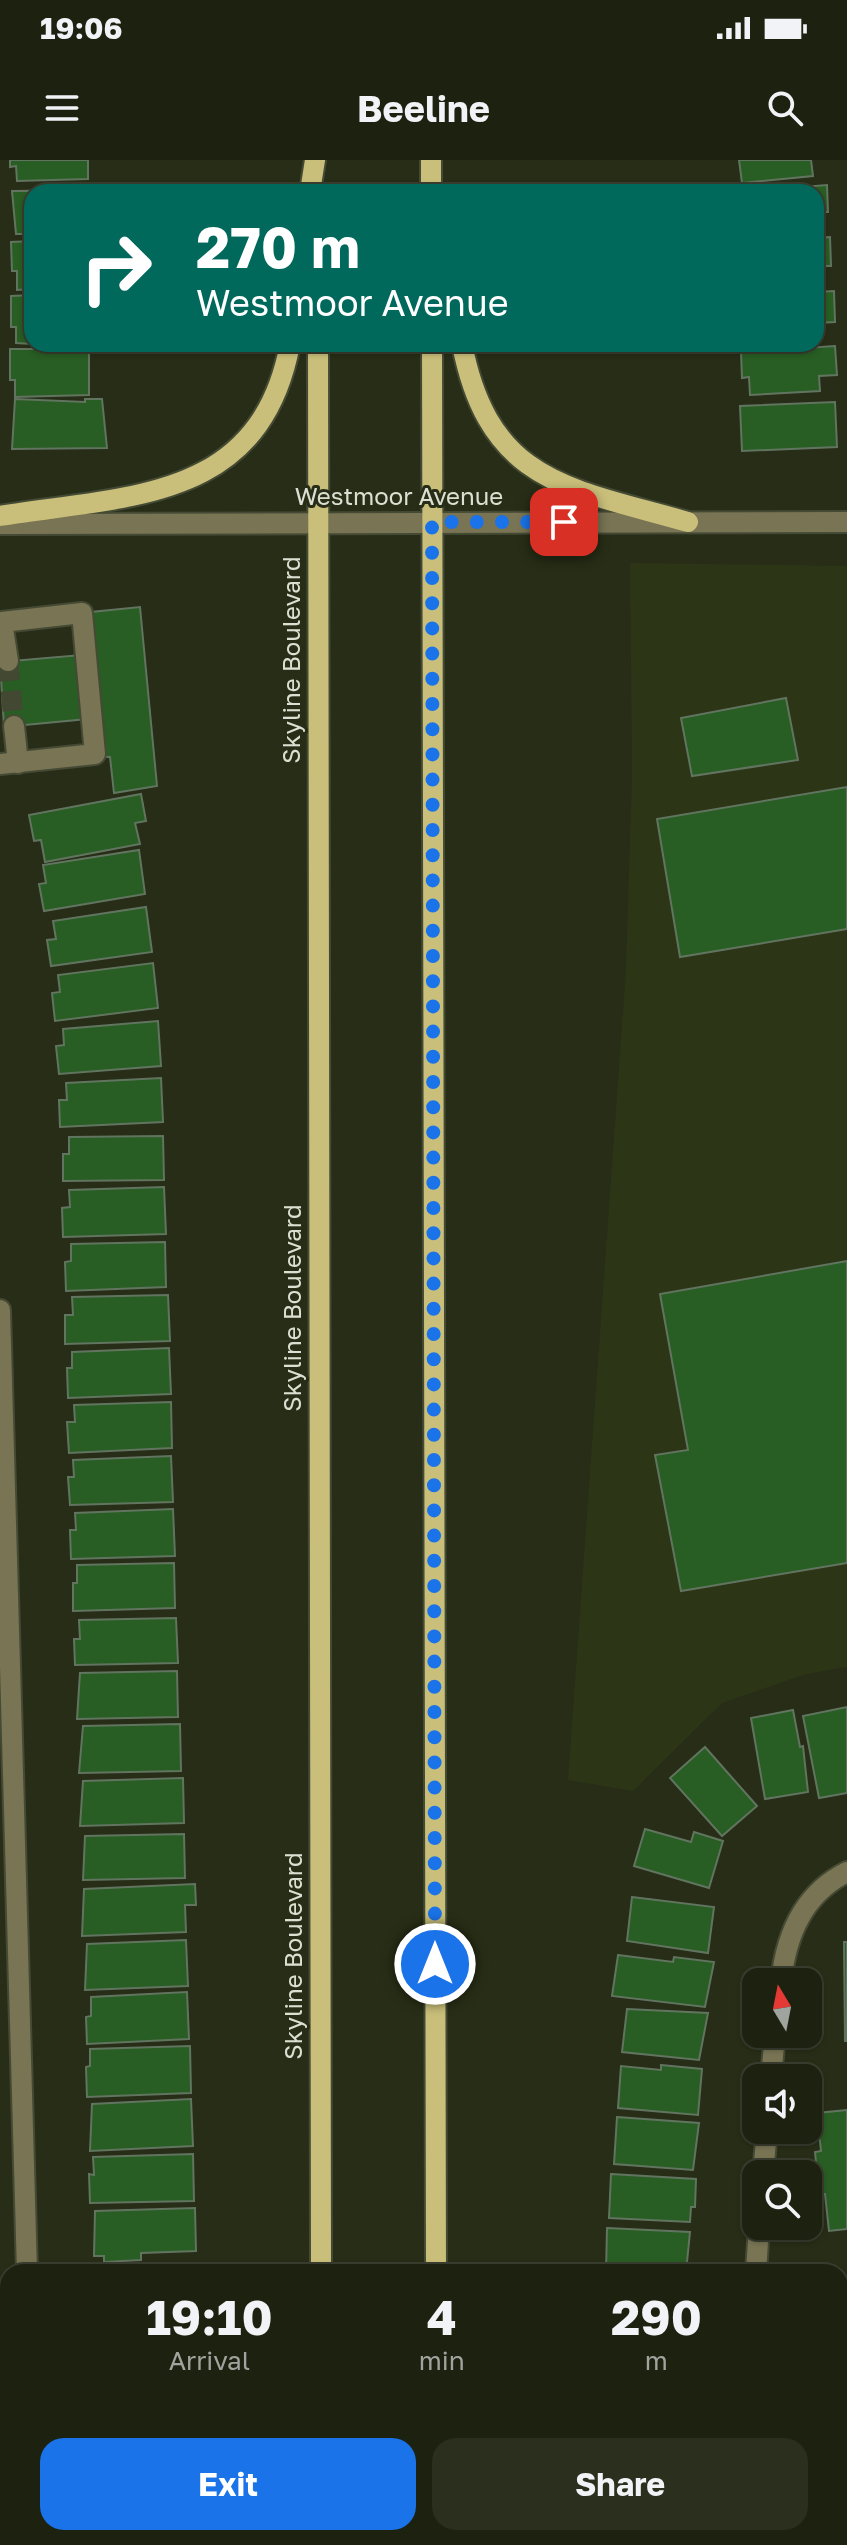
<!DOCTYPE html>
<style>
:root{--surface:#1d2210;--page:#2a2f1e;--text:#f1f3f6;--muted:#a0a49f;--line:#3b3f30;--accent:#1a73e8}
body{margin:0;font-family:"Golos Text",sans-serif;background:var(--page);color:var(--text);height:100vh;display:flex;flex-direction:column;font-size:30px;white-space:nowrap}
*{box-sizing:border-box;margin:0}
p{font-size:26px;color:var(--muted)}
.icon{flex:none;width:44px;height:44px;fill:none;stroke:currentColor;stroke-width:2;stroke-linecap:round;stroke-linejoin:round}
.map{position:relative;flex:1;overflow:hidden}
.drawer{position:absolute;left:0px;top:2104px;width:848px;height:282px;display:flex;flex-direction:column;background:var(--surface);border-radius:24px 24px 0 0;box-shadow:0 2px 6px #0004,0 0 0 2px var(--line)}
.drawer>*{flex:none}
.guide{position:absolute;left:24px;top:24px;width:800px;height:168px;border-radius:24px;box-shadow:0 2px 6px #0004,0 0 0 2px var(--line);background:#00695c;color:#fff;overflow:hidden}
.needle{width:52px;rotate:350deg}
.buttons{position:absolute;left:742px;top:1808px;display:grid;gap:16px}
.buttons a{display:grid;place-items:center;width:80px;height:80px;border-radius:16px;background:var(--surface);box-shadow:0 2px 6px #0004,0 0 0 2px var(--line);font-size:40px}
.pin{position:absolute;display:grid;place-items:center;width:68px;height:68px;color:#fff;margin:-34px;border-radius:16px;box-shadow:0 4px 12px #0006}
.me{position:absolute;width:88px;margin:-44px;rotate:0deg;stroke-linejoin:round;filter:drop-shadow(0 0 6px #0008)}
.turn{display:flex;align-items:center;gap:28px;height:168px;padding:0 40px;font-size:36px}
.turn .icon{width:104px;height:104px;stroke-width:2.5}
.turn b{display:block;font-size:56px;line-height:68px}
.eta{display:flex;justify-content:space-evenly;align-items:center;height:136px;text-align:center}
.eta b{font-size:48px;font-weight:700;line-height:56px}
.action{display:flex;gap:16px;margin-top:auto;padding:16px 40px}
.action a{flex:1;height:92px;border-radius:24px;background:var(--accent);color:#fff;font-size:32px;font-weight:700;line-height:92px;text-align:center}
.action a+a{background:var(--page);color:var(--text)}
.status{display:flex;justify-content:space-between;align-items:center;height:56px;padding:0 40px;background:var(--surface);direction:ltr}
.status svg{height:22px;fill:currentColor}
header{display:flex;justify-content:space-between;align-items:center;height:104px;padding:0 40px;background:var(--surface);font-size:36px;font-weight:700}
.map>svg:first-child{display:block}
</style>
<div class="status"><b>19:06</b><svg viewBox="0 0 49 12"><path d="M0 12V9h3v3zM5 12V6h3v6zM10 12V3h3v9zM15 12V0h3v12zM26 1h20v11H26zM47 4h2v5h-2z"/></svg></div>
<header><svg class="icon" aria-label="menu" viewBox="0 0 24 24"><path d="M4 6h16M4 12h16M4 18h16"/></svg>Beeline<svg class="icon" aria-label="search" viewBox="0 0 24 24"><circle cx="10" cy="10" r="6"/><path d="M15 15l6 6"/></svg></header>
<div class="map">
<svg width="847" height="2385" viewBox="0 0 847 2385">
<rect width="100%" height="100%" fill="#272d16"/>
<polygon fill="#2d3517" points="630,403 847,406 847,1507 806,1514 722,1543 633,1631 568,1620 626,810 632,613"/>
<g fill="#285d23" stroke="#61745f" stroke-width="2">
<polygon points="10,0 88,0 88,19 17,21 16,6 10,7"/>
<polygon points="739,0 811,0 813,16 742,23"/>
<polygon points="827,25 828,52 816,52 816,32 738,32"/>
<polygon points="88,30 32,32 32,74 16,74 12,31"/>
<polygon points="830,77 831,106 816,106 816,78"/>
<polygon points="32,81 32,129 17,130 17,111 12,111 11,82"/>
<polygon points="834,131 835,162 817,163 816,177 816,132"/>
<polygon points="32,135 32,184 16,183 16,167 11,167 11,136"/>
<polygon points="835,186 837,215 819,216 820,231 750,235 749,217 742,218 741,192"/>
<polygon points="10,189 89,189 89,235 15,237 15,220 10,220"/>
<polygon points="15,239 85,242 85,239 102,239 107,288 12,289"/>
<polygon points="835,242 837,287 742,291 740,246"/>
<polygon points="140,447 157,626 114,633 110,597 106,597 91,452"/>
<polygon points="81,495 87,559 4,567 0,502"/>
<polygon points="786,538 798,600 692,616 681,558"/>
<polygon points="847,627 847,769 680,797 657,659"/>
<polygon points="141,634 146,661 135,663 140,684 45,702 41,680 34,681 29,655"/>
<polygon points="139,690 145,734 44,751 39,724 46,723 43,705"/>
<polygon points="146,747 152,792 51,806 47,780 56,779 53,761"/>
<polygon points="153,803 158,848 55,861 52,833 60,832 58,815"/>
<polygon points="158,861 161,906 59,914 56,886 64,885 63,869"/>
<polygon points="161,918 163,962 60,967 59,940 67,940 66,923"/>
<polygon points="163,976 164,1020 63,1021 63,994 69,994 69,977"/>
<polygon points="164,1027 166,1074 63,1077 62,1048 70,1047 69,1030"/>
<polygon points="165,1082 166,1127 66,1131 65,1102 71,1101 71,1084"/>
<polygon points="847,1101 847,1403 681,1431 655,1295 688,1290 660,1134"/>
<polygon points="168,1135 170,1181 65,1184 65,1155 73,1155 72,1137"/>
<polygon points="169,1188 171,1234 68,1238 67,1208 72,1208 72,1192"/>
<polygon points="171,1242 172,1288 69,1293 67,1262 75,1262 74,1245"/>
<polygon points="171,1296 173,1342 70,1345 68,1317 74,1317 73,1300"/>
<polygon points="173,1349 175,1396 71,1399 70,1370 76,1370 75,1353"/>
<polygon points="174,1403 175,1448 73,1451 73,1423 77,1423 77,1405"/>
<polygon points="176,1458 178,1503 75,1505 74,1479 80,1479 79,1460"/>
<polygon points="177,1511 178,1557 77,1559 80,1513"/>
<polygon points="847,1547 847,1633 819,1638 803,1556"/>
<polygon points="793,1550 800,1587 803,1586 808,1632 765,1639 751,1558"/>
<polygon points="180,1564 181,1611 79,1613 83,1566"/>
<polygon points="705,1587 757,1646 722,1676 670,1618"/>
<polygon points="183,1618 184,1663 80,1666 83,1621"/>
<polygon points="645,1669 691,1682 694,1672 723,1681 709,1728 634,1706"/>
<polygon points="184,1674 185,1718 83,1720 85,1676"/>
<polygon points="195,1724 196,1745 185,1745 186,1772 82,1776 84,1729"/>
<polygon points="632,1737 714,1747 708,1793 627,1781"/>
<polygon points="186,1780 188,1826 85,1830 87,1784"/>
<polygon points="844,1782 847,1782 847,1881 845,1881"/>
<polygon points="618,1795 673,1802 674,1797 714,1802 705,1847 612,1836"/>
<polygon points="187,1832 189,1879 87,1884 86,1857 91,1856 91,1837"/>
<polygon points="627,1849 708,1853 699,1900 622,1892"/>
<polygon points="190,1886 191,1933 87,1937 86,1907 90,1906 90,1889"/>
<polygon points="661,1905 702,1909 698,1955 618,1948 621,1906 661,1910"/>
<polygon points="191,1939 193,1986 90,1991 92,1944"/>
<polygon points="847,1950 847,2069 829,2071 825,2034 819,2034 815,1992 821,1991 817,1953"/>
<polygon points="617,1957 699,1963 693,2010 614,2004"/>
<polygon points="193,1994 194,2041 90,2043 89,2014 94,2015 93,1997"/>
<polygon points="611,2014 696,2019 695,2047 691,2047 690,2062 609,2058"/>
<polygon points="195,2048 196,2091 141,2093 141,2100 104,2102 104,2096 94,2096 95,2051"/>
<polygon points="607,2068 690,2072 686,2112 606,2112"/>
<polygon points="195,2103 196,2112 96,2112 96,2105"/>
<polygon points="840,2204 847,2207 847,2326 840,2326"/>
<polygon points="840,2364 847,2364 847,2385 811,2385 810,2378 840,2378"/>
<polygon points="105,2378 203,2378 203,2385 106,2385"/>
<rect x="600" y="2378" width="78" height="7"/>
</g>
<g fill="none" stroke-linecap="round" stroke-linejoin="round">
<polyline stroke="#424832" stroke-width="20" stroke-dasharray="20 10" stroke-linecap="butt" points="8,501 14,566"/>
<g stroke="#444a34" stroke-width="24">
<g id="minor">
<polyline points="0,364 847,362"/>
<polyline points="14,566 18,603"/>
<polyline points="0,604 95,594 82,453 2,462 8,501"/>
<polyline points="0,1150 27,2112"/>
<path d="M781,1822c5,-47 22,-88 66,-110"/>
<polyline points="771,1918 775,1874"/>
<polyline points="763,2014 767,1970"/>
<polyline points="756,2112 759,2066"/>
<polyline points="840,2132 847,2130"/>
<polyline points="0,2179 8,2177"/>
<polyline points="34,2378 34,2385"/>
<polyline points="750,2378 750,2385"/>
</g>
</g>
<g stroke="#444a34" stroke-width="24">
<g id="major">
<polyline points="431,0 431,32"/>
<polyline points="310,32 315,0"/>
<polyline points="318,184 321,2112"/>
<polyline points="432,184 436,2112"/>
<path d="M462,184c27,140 108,144 226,178"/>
<path d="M0,356c130,-21 260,-14 290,-172"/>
<polyline points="322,2378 322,2385"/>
<polyline points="437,2378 437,2385"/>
</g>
</g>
<use href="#minor" stroke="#797454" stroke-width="20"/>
<use href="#major" stroke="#c9bf7a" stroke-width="20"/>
</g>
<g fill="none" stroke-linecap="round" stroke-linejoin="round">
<polyline stroke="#1a73e8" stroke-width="14" stroke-dasharray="0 25.2" points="435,1804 432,362 564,362"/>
</g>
<g text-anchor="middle" stroke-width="6" stroke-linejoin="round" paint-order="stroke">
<g font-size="24" fill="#dce0d2" stroke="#272d16">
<text x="399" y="345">Westmoor Avenue</text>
<text transform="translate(292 500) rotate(-90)" y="8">Skyline Boulevard</text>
<text transform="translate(293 1148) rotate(-90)" y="8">Skyline Boulevard</text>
<text transform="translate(294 1796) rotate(-90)" y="8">Skyline Boulevard</text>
</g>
</g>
</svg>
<div class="buttons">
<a><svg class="needle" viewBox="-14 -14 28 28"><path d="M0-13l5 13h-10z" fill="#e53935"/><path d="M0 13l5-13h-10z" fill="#a0a49f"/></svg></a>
<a><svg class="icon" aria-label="sound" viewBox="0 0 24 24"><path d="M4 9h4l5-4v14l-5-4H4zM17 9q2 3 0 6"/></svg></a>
<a><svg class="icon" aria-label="search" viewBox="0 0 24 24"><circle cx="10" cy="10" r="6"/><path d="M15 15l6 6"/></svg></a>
</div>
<div class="pin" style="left:564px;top:362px;background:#d93025"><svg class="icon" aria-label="arrive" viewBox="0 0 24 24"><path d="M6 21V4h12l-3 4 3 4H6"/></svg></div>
<svg class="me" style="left:435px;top:1804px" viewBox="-20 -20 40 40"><circle r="17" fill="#1a73e8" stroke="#fff" stroke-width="3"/><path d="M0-11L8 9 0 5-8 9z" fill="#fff"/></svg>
<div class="guide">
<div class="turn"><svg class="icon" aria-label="right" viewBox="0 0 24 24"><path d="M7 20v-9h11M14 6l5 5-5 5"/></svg><div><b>270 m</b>Westmoor Avenue</div></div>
</div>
<section class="drawer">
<div class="eta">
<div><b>19:10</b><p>Arrival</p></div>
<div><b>4</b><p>min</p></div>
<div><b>290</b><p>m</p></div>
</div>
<div class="action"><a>Exit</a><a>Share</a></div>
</section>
</div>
